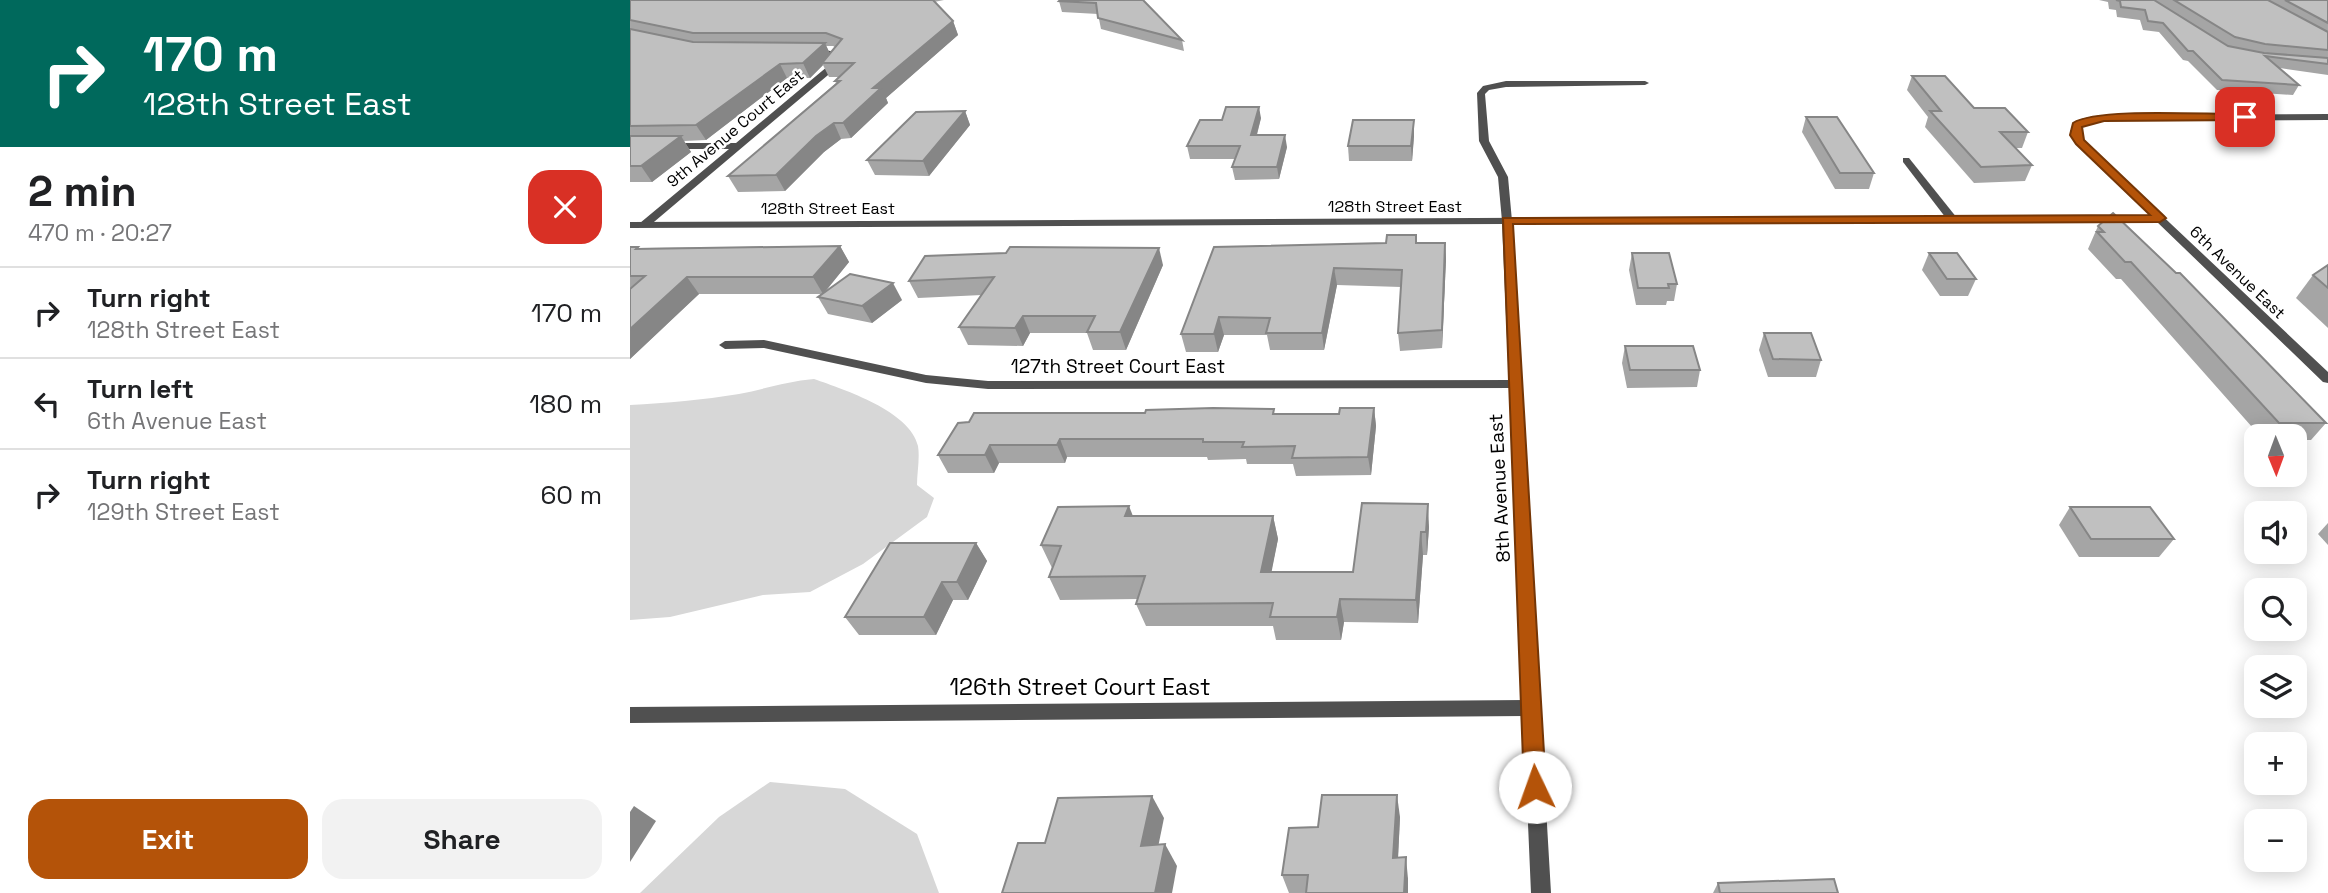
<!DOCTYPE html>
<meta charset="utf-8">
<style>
:root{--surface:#fff;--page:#f2f2f2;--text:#202124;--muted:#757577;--line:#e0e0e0;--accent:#b45309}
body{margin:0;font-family:"Space Grotesk",sans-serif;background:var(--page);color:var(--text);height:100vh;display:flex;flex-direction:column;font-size:26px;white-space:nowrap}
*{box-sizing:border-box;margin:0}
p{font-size:23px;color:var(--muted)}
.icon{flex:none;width:38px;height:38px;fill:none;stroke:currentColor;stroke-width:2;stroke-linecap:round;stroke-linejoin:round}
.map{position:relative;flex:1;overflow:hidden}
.panel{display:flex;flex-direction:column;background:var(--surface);width:630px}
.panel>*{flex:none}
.guide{background:#00695c;color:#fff;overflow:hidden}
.needle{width:46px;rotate:179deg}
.buttons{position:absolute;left:1614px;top:424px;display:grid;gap:14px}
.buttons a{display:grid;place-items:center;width:63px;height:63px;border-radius:14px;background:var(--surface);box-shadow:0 4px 18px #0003;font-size:35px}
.pin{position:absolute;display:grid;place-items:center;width:60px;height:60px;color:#fff;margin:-30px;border-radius:14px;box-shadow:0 4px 10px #0006}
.me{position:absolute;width:77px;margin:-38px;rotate:357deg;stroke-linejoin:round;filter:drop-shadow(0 0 5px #0008)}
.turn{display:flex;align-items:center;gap:24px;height:147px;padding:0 28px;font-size:32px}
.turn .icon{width:91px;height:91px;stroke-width:2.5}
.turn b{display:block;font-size:49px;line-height:60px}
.round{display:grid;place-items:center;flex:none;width:74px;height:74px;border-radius:21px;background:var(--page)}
.headline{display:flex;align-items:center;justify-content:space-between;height:119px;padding:0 28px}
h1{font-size:42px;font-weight:700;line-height:52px}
.primary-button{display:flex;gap:14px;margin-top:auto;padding:14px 28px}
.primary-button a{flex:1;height:80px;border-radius:21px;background:var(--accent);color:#fff;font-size:28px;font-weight:700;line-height:80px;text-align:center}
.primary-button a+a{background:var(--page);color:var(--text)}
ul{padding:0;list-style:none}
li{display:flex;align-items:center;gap:21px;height:91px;padding:0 28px;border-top:2px solid var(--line)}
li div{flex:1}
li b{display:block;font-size:26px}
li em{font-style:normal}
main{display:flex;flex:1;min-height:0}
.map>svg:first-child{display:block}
</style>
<main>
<section class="panel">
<div class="guide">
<div class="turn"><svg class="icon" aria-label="right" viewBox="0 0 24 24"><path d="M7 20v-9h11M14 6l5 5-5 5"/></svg><div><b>170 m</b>128th Street East</div></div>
</div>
<div class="headline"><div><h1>2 min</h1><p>470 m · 20:27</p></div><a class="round" style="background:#d93025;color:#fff"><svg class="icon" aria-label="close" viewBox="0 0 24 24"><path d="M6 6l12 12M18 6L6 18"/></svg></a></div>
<ul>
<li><svg class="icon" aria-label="right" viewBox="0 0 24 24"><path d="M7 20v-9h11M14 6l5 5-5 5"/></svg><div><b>Turn right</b><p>128th Street East</p></div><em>170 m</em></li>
<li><svg class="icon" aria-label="left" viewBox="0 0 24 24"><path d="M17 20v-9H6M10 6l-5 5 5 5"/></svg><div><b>Turn left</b><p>6th Avenue East</p></div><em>180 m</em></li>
<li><svg class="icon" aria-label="right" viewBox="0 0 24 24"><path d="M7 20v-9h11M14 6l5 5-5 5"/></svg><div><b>Turn right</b><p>129th Street East</p></div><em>60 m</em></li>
</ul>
<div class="primary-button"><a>Exit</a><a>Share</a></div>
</section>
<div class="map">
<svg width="1698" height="893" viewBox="0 0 1698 893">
<rect width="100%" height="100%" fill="#fff"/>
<g fill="#d7d7d7">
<path d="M184,379c31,11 96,32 104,67 2,12 -1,27 -1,39l17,13 -7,19 -64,47 -53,28 -47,3 -93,22 -40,3v-215c37,-2 73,-5 109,-11 26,-5 49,-13 75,-15z"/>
<polygon points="140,782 215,789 287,834 309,893 10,893 89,817"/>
</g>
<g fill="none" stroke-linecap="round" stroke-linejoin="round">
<g fill="#505050" fill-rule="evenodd">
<polygon points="179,49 212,52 216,54 204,70 18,227 10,227 10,223 99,149 0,149 0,143 106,143 198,66 206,56 182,53 179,53"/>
<polygon points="876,81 1015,81 1019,83 1015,85 876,87 859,90 855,94 859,141 878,177 882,221 877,224 872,221 868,177 849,141 847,93 853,86"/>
<polygon points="1273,158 1279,158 1327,218 1327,222 1319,222 1273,162"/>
<polygon points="134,340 296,375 358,381 885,380 892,384 885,388 358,389 296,383 134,348 95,349 89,345 95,341"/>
<polygon points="901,700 907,702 910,708 907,714 901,716 0,723 0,707"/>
</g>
<polygon fill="#505050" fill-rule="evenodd" points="1698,114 1698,120 1474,121 1457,123 1450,131 1453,141 1698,372 1698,383 1693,382 1526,221 882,224 921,893 901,893 872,224 0,228 0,222 1520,215 1446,144 1440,131 1451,119 1474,115"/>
</g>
<g fill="#a5a5a5" fill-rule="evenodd">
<path d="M0,0h314l-10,2 19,19 5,14 -72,63 2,5 -37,35 -10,1 -17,13 -39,39 -47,1 -10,-16 108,-93 -1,-2 3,-4h-9l-6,-12 -13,13h-23l-81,62 -22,1 7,11 -39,30h-22zM196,46h7l2,1 -5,7z"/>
<polygon points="513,0 552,40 554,51 471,29 468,14 432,12 429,1"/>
<polygon points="1469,0 1698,0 1698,75 1650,68 1669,85 1663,95 1587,90 1558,61 1553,60 1529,32 1513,30 1510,20 1487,17 1486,10 1479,9 1478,2"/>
<polygon points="1282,76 1344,108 1398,132 1392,148 1385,148 1402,165 1395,181 1344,183 1295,127 1298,117 1277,90"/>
<polygon points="335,111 340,125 299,176 245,175 237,160"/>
<polygon points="1176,117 1244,173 1239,189 1205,189 1172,132"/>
<polygon points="631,118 627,135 657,147 649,179 605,180 602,167 605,159 560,159 557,146"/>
<polygon points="784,120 784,136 782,161 719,161 718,146"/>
<polygon points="1468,226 1696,423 1681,440 1664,440 1664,436 1630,436 1491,279 1486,279 1458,249"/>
<polygon points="815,243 816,259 812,348 770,351 768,333 771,287 707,285 694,350 640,350 637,335 594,335 588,352 556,352 551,334 584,247"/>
<polygon points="210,246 219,262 195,292 272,300 242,323 198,314 188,297 191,294 69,294 0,359 0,247 8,247 9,248"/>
<polygon points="1002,253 1047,284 1044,301 1037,301 1036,305 1006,305 999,270"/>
<polygon points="1299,253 1346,279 1338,296 1310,296 1292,270"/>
<polygon points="533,265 496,350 463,350 457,333 400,333 393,346 338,345 329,327 352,295 288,298 279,281"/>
<polygon points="1698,265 1698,328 1666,298 1683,275"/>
<polygon points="1134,333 1191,360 1186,377 1138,377 1129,350"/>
<polygon points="995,346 1070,370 1067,387 997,388 992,363"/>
<polygon points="744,408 746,426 741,475 666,476 663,464 617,464 616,459 578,460 577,457 437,457 435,463 369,463 364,473 318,473 308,455 328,423 646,414 709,414"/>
<polygon points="1440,507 1544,539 1529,557 1449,557 1429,525"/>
<polygon points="502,516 643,516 648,539 641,572 723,572 799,527 797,555 793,555 788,623 714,622 711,640 646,640 643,626 516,626 506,604 508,599 430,600 419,577 422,568 411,545"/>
<polygon points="1698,523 1698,545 1688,534"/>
<polygon points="346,543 357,561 338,600 323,600 306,635 229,635 215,617"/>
<polygon points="770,817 768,857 778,879 778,893 659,893 652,875 688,827"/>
<polygon points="1088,883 1208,893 1083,893"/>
</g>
<g fill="#868686">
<polygon points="323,21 328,35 256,98 258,103 221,138 213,123 243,88"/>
<polygon points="195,43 202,58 192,63 193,65 180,78 173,63"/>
<polygon points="150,64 157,78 76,140 66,125"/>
<polygon points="629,107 631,118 623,148 621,135"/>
<polygon points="335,111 340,125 299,176 293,161"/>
<polygon points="784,120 784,136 782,161 781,146"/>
<polygon points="204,123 211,139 194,152 155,191 146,175 186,136"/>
<polygon points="655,135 657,147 649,179 647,167"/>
<polygon points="51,136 61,152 22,182 11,166"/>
<polygon points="815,243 816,259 812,348 812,330"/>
<polygon points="210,246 219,262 193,294 183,277"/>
<polygon points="529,248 533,265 496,350 490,332"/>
<polygon points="704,268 707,285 694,350 692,333"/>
<polygon points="57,277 69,294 0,359 0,329"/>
<polygon points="263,283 272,300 242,323 232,306"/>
<polygon points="393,316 400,333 393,346 385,328"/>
<polygon points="589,317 594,335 588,352 584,334"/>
<polygon points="744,408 746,426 741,475 738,457"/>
<polygon points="430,439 437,457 435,463 427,445"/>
<polygon points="360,445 369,463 364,473 355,455"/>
<polygon points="798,504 799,527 797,555 796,532"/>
<polygon points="499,506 508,529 495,516"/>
<polygon points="643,516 648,539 637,595 631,572"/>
<polygon points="791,532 793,555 788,623 786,600"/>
<polygon points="346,543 357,561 338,600 327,582"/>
<polygon points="312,582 323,600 306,635 294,617"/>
<polygon points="710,599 714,622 711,640 707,617"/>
<polygon points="767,795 770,817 767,879 763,858"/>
<polygon points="522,796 534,818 524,867 511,846"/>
<polygon points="4,806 26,821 0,862 0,812"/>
<polygon points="535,844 547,866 542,893 525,893"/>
<polygon points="776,857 778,879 778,893 774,893"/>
</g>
<g fill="#c0c0c0" stroke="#868686" stroke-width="2">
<polygon points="0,0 303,0 323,21 243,88 251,88 213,123 204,123 186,136 146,175 98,176 210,81 205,81 224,63 192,63 212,39 196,33 63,33 0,20"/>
<polygon points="430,0 513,0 552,40 468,18 466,3 429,1"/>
<polygon points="1486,0 1524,0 1598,46 1634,53 1698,58 1698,64 1635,56 1669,85 1592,80 1563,51 1558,51 1533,23 1518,21 1515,10 1491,7 1490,1"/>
<polygon points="1544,0 1638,0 1698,32 1698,50 1635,44 1605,37"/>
<polygon points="1655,0 1698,0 1698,23"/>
<polygon points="0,29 63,42 195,43 173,63 150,64 66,125 0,126"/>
<polygon points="1282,76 1315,76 1344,108 1375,108 1398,132 1370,132 1402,165 1351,167 1300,111 1311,111"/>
<polygon points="596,107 629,107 621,135 655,135 647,167 602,167 610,146 557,146 570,120 592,120"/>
<polygon points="335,111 293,161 237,160 286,112"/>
<polygon points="1176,117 1207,117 1244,173 1210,173"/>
<polygon points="723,120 784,120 781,146 718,146"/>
<polygon points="0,136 51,136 11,166 0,166"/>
<polygon points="1483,213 1546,273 1550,273 1696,423 1649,423 1501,262 1495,262 1467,232 1474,232 1468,226"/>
<polygon points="757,235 786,235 786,243 815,243 812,330 768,333 772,270 704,268 692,333 636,333 640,318 589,317 584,334 551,334 584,247 756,243"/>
<polygon points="210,246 183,277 57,277 0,329 0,289 15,276 0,276 0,247 8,247 6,249"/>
<polygon points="380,247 529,248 490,332 457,332 465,316 393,316 385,328 329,327 364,277 279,281 295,256 376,253"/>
<polygon points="1002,253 1039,253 1047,284 1038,284 1039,288 1008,288"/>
<polygon points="1299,253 1327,253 1346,279 1317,279"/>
<polygon points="1698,265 1698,288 1683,275"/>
<polygon points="220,274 263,283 232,306 188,297"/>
<polygon points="1134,333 1181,333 1191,360 1143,359"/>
<polygon points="995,346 1063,346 1070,370 1000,370"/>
<polygon points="583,408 644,409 643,414 709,414 710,408 744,408 738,457 662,458 665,446 612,447 614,442 573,442 573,439 430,439 427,445 360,445 355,455 308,455 328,423 339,422 344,413 515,413 516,410"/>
<polygon points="732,503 798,504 796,532 791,532 786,600 710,599 707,617 640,617 643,603 506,604 515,576 419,577 431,546 411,545 428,507 499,506 495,516 643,516 631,572 723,572"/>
<polygon points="1440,507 1520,507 1544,539 1461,539"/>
<polygon points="260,543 346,543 327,582 312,582 294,617 215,617"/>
<polygon points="692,795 767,795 763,858 776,857 774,893 676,893 678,875 652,875 659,828 688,827"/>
<polygon points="522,796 511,846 535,844 525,893 372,893 388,843 415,843 428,798"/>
<polygon points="1204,879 1208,893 1090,893 1088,883"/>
</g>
<path fill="#b45309" stroke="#753606" stroke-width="2" d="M1615,114l3,6 -144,1 -22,6 2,13 80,76 2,2 -6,4 -647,2 33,563 -3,8 -8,3 -7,-3 -4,-8 -21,-569 647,-3 -74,-71 -6,-9 3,-12c24,-16 137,-8 172,-9z"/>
<g text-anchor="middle" stroke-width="5" stroke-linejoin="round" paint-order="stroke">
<g font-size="16" fill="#000" stroke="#fff">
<text transform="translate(105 128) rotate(-40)" y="6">9th Avenue Court East</text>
<text x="765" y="212">128th Street East</text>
<text x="198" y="214">128th Street East</text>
<text transform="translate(1608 272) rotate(44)" y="6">6th Avenue East</text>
</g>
<g font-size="19" fill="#000" stroke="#fff">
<text x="488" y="373">127th Street Court East</text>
<text transform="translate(869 488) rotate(-93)" y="7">8th Avenue East</text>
</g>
<g font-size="23" fill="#000" stroke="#fff">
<text x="450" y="695">126th Street Court East</text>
</g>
</g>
</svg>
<div class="buttons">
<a><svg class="needle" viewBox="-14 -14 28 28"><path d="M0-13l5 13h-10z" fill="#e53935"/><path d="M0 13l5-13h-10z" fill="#757577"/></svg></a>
<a><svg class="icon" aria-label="sound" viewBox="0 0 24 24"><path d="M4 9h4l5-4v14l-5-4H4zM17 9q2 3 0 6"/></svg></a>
<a><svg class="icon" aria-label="search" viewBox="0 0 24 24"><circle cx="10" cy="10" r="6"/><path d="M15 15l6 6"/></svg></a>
<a><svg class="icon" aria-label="layers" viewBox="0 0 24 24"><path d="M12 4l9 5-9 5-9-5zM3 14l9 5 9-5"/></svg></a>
<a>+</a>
<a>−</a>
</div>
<div class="pin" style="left:1615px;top:117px;background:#d93025"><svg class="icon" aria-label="arrive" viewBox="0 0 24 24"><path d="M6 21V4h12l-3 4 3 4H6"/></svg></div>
<svg class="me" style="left:905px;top:787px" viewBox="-20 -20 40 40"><circle r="19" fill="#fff"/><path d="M0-13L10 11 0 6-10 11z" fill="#b45309"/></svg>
</div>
</main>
